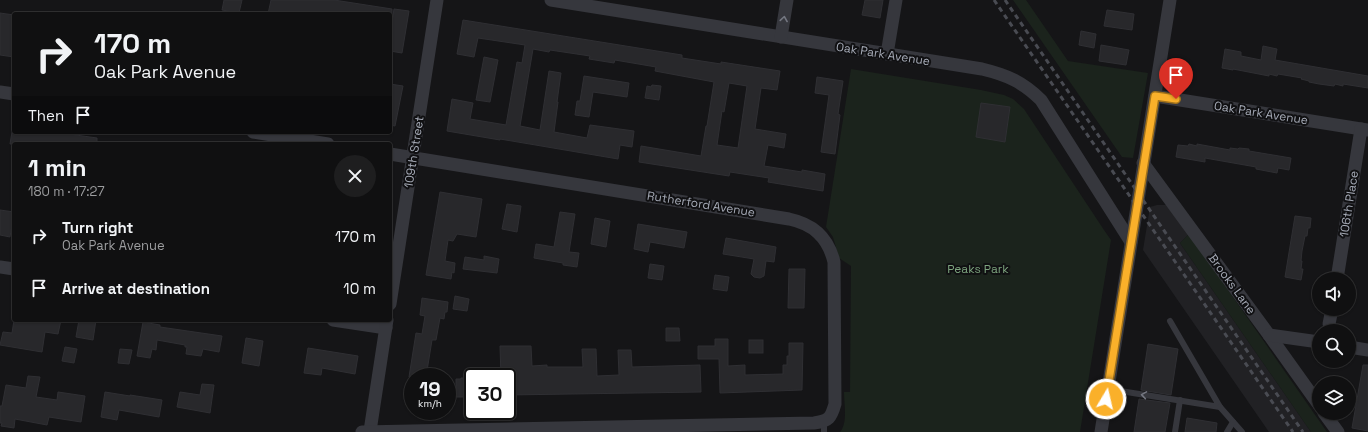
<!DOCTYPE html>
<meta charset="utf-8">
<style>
:root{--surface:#101011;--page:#1e1e1f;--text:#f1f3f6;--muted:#9c9d9f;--line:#303031}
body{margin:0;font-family:"Space Grotesk",sans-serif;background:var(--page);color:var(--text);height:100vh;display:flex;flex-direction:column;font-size:15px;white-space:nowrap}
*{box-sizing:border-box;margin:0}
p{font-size:13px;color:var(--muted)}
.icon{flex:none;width:22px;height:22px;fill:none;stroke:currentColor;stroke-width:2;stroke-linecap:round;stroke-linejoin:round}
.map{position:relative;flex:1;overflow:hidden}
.panel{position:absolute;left:12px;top:142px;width:380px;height:180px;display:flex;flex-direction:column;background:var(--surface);border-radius:4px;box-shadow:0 1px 3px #0004,0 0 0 1px var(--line)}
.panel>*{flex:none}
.top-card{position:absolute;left:12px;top:12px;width:380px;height:122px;border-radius:4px;box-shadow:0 1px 3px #0004,0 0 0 1px var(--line);background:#101011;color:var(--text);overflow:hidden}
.buttons{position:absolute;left:1312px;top:272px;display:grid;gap:8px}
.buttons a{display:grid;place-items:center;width:44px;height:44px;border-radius:50%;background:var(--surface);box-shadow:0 1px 3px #0004,0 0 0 1px var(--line);font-size:20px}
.speed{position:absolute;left:404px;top:368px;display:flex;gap:8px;font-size:20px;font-weight:700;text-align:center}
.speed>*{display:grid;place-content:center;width:52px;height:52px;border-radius:50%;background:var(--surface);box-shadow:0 1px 3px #0004,0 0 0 1px var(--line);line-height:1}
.speed small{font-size:10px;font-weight:400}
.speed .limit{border:2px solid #111;border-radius:6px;background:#fff;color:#111}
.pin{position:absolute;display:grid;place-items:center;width:34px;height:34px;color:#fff;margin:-41px -17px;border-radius:50% 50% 50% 0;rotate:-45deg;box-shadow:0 0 4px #0007}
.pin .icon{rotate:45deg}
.me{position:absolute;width:44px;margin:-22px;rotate:9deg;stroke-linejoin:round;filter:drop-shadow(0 0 3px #0008)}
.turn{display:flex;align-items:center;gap:14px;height:84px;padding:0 16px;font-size:18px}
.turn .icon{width:52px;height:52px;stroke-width:2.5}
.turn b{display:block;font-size:28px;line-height:34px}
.then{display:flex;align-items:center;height:38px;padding:0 16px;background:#0003;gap:8px;font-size:15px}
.round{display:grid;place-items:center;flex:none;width:42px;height:42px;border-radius:21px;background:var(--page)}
.head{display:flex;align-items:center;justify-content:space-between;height:68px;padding:0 16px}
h1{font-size:24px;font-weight:700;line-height:30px}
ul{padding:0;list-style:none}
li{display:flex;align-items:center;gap:12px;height:52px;padding:0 16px}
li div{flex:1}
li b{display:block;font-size:15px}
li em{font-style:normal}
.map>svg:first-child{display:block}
</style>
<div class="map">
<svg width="1368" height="432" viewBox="0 0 1368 432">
<rect width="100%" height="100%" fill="#151517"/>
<polygon fill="#212124" points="1157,205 1166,205 1189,234 1180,243 1311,432 1269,432 1143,250 1150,207"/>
<g fill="#1b231c">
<polygon points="1013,0 1026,0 1068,61 1148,73 1133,158 1122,157"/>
<path d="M851,69l130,21 23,5 9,4 11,10 80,121 7,10 -31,192h-240c8,-9 4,-28 4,-40h6l1,-126 -12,-8 -6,-21 -7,-10z"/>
<polygon points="1189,234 1327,432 1311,432 1180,243"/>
</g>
<g fill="#28282b" stroke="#2f2f33" fill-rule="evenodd">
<polygon points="224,0 242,0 239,13 222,10"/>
<polygon points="271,0 334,0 392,9 392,14 268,14"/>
<polygon points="865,0 883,0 880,18 862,15"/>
<polygon points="394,9 409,11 402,53 390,51 390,36"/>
<polygon points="1107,10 1134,14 1132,30 1104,26"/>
<polygon points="0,13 14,15 14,57 0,55"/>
<path d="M463,20l219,35v3l39,6v-2l59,9 -3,19 -16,-2 -6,41 31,5 -2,14 -16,-3 -4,21 38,6v-2l23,4 -2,17 -55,-9 1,-4 -39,-6 -1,4 -90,-14 2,-16 60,10 5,-30h1l7,-44 -59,-11 1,-4 -41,-7 -1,3 -25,-4 1,-3 -40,-6 -1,2 -16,-3 -13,77 20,4 9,-59 12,2 -4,29h1l-4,30 33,6 3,-13 44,6 -2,16 -12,-2 -2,14 -118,-20v1l-53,-9 5,-32 21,4 -3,16 36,6 11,-63 5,1 3,-18 -47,-7 -4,19 -17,-3zM729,83l18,3 -9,62 -21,-3 5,-34 2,1z"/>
<polygon points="1081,31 1096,34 1094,48 1079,45"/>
<polygon points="1101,45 1129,50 1126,65 1099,61"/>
<polygon points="1263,46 1277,49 1275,60 1368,76 1368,88 1343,84 1343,86 1335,84 1334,86 1319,84 1309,82 1309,81 1301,79 1302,78 1278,74 1277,76 1269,74 1269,76 1233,69 1233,70 1222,68 1225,49 1241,52 1241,56 1261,60"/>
<polygon points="484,57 498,60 490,102 476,100"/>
<polygon points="584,76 629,83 627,97 593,92 589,117 575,115 577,101 580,101"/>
<polygon points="817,77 843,81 838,114 840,115 835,154 821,152 829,95 815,93"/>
<polygon points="390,84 403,86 395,126 390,125"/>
<polygon points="652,85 661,86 659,100 645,98 647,86 651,87"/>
<polygon points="981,103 1010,107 1005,142 976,137"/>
<polygon points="12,132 63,132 62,133 97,138 97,144 10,144"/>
<polygon points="1189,144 1197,146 1197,144 1230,150 1230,148 1238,149 1239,148 1249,149 1249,151 1291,158 1289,170 1278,168 1277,173 1256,169 1256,167 1205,158 1205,162 1176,157 1178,145 1188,146"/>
<polygon points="440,192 482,199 476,237 457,234 453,241 448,240 445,261 455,263 454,273 452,272 451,279 426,275"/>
<polygon points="507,204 521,206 517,232 502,229"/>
<polygon points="0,210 14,212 10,237 0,235"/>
<polygon points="560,212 575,214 569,252 579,253 577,267 563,265 563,263 534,258 536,244 554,247"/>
<polygon points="1295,216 1311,218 1310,228 1308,228 1307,236 1305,236 1302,251 1301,261 1302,261 1301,269 1303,269 1301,280 1285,277"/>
<polygon points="595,218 610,221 606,247 591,244"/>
<polygon points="638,224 687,232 684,248 650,242 648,252 634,249"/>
<polygon points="726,238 776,247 774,262 766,261 764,276 760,278 754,277 751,274 754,259 723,254"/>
<polygon points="484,256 499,259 497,273 463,269 465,257 484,260"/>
<polygon points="650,264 664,266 662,280 648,278"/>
<polygon points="789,269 805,269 804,308 788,308"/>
<polygon points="715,275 729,277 727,291 713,289"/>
<polygon points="455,296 469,299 467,311 453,309"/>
<polygon points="422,298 448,302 447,312 445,312 444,319 440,318 436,340 432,340 426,377 409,377 416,333 422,334 425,316 420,315"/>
<polygon points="14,320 61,320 58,334 45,332 42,352 0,345 3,332 12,333"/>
<polygon points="79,320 96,320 93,340 76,337"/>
<polygon points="143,322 160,325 160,327 222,336 219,352 203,349 201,356 186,354 187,347 185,347 185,345 157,340 156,350 152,349 150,358 137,356"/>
<polygon points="666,328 679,328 680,341 666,341"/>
<polygon points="246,338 263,341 259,366 242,363"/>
<polygon points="715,339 728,339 728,366 745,365 745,375 783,374 783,365 787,365 787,356 789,356 789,343 803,343 802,390 720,393 719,359 698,359 698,346 715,346"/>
<rect x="749" y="340" width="14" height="13"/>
<polygon points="1148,344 1178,349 1171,395 1141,390"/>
<polygon points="500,346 531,346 532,366 547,365 547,367 583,367 582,349 596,349 597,376 619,375 618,350 631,350 632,367 700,365 701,392 507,395 507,377 501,377"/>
<polygon points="65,347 77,349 74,363 62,361"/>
<polygon points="308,348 358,356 355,374 322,368 321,375 304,373"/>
<polygon points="120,349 132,350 129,364 118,363"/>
<polygon points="1363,365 1368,365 1368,431 1352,428"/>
<polygon points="28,376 40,377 36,397 57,400 58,392 85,396 81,422 49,417 47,425 15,419 14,428 1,426 2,423 0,423 0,406 2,406 6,385 26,388"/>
<polygon points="461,378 473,378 473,397 456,397 456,379 461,379"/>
<polygon points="202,384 214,385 210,413 177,407 180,392 200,395"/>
<polygon points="105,392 130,396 130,395 162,400 159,417 119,410 117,420 101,417"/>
<polygon points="1139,399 1170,403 1165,432 1134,432"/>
<polygon points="1187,418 1217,423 1216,432 1185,432"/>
</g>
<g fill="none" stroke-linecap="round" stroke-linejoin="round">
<g stroke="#36373d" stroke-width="6">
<polyline points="1108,389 1220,407 1170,321"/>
<polyline points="1220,407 1242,432"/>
<polyline points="824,432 824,422"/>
<polyline points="1175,432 1180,400"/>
<polyline points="1227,432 1233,422"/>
</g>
<g stroke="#36373d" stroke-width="13">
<path d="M551,0l431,69c25,6 41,13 59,31l90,142"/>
<polyline points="781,37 787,0"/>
<polyline points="887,54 896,0"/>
<polyline points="0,92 14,94"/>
<polyline points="1155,96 1368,130"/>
<polyline points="253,132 328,144"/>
<polyline points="1143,163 1269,335 1319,405"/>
<polyline points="0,267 14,269"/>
<polyline points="1337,279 1361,129"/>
<polyline points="390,304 437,0"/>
<polyline points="333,320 386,328"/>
<polyline points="1329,324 1332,309"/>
<polyline points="1269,335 1319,342"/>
<polyline points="1349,347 1368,350"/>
<polyline points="1324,413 1338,432"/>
<polyline points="370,431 387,320"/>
<path d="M362,432l452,-9c15,-2 17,-5 21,-19l-1,-142c-6,-25 -21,-38 -45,-43l-399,-65"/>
<polyline points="1101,432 1170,0"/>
</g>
<g stroke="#494b52" stroke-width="3" stroke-dasharray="5 4" stroke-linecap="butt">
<polyline points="994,0 1293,432"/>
<polyline points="1005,0 1303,432"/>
</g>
</g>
<defs><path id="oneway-chevron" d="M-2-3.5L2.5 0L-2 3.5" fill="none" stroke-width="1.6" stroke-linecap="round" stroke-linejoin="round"/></defs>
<g stroke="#747781">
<use href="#oneway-chevron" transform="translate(784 19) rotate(-81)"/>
<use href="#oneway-chevron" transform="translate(1144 395) rotate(-171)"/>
</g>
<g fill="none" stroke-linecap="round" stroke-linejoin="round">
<g stroke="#a2721b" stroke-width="10">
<polyline id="route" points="1106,399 1155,96 1176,99"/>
</g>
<use href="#route" stroke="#fab02a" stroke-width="7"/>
</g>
<g text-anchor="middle" stroke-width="4" stroke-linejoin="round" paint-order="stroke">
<g font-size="12" fill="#a7acb8" stroke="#101012">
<text transform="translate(883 54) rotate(9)" y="4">Oak Park Avenue</text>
<text transform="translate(1261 113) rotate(9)" y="4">Oak Park Avenue</text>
<text transform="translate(414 152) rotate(-81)" y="4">109th Street</text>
<text transform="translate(701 204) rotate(9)" y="4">Rutherford Avenue</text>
<text transform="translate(1349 204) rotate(-81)" y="4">106th Place</text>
<text transform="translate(1232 284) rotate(54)" y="4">Brooks Lane</text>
</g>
<g font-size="12" fill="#7da47e" stroke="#101012">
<text x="978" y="273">Peaks Park</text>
</g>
</g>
</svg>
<div class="buttons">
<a><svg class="icon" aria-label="sound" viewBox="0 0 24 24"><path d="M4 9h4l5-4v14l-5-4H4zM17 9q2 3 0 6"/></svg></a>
<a><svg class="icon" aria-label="search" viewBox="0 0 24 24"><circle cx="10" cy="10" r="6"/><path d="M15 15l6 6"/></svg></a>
<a><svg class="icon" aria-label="layers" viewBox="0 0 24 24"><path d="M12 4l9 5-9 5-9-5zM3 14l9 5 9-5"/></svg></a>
</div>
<div class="speed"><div>19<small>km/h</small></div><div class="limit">30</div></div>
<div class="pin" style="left:1176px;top:99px;background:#d93025"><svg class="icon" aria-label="arrive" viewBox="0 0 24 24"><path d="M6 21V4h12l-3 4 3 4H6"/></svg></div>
<svg class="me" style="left:1106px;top:399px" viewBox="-20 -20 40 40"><circle r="17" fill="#fab02a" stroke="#fff" stroke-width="3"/><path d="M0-11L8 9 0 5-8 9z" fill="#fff"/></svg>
<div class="top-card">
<div class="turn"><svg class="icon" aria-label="right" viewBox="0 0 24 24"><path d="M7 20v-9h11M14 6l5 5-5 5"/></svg><div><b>170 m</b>Oak Park Avenue</div></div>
<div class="then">Then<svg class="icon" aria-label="arrive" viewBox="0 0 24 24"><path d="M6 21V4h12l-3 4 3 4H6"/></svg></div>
</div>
<section class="panel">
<div class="head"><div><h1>1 min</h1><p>180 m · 17:27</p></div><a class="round"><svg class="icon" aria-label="close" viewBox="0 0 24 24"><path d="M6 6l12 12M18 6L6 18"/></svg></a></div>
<ul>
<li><svg class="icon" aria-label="right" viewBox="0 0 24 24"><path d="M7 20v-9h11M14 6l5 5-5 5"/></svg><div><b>Turn right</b><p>Oak Park Avenue</p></div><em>170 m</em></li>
<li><svg class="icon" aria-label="arrive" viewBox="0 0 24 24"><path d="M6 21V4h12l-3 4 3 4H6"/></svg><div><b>Arrive at destination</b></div><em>10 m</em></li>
</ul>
</section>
</div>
